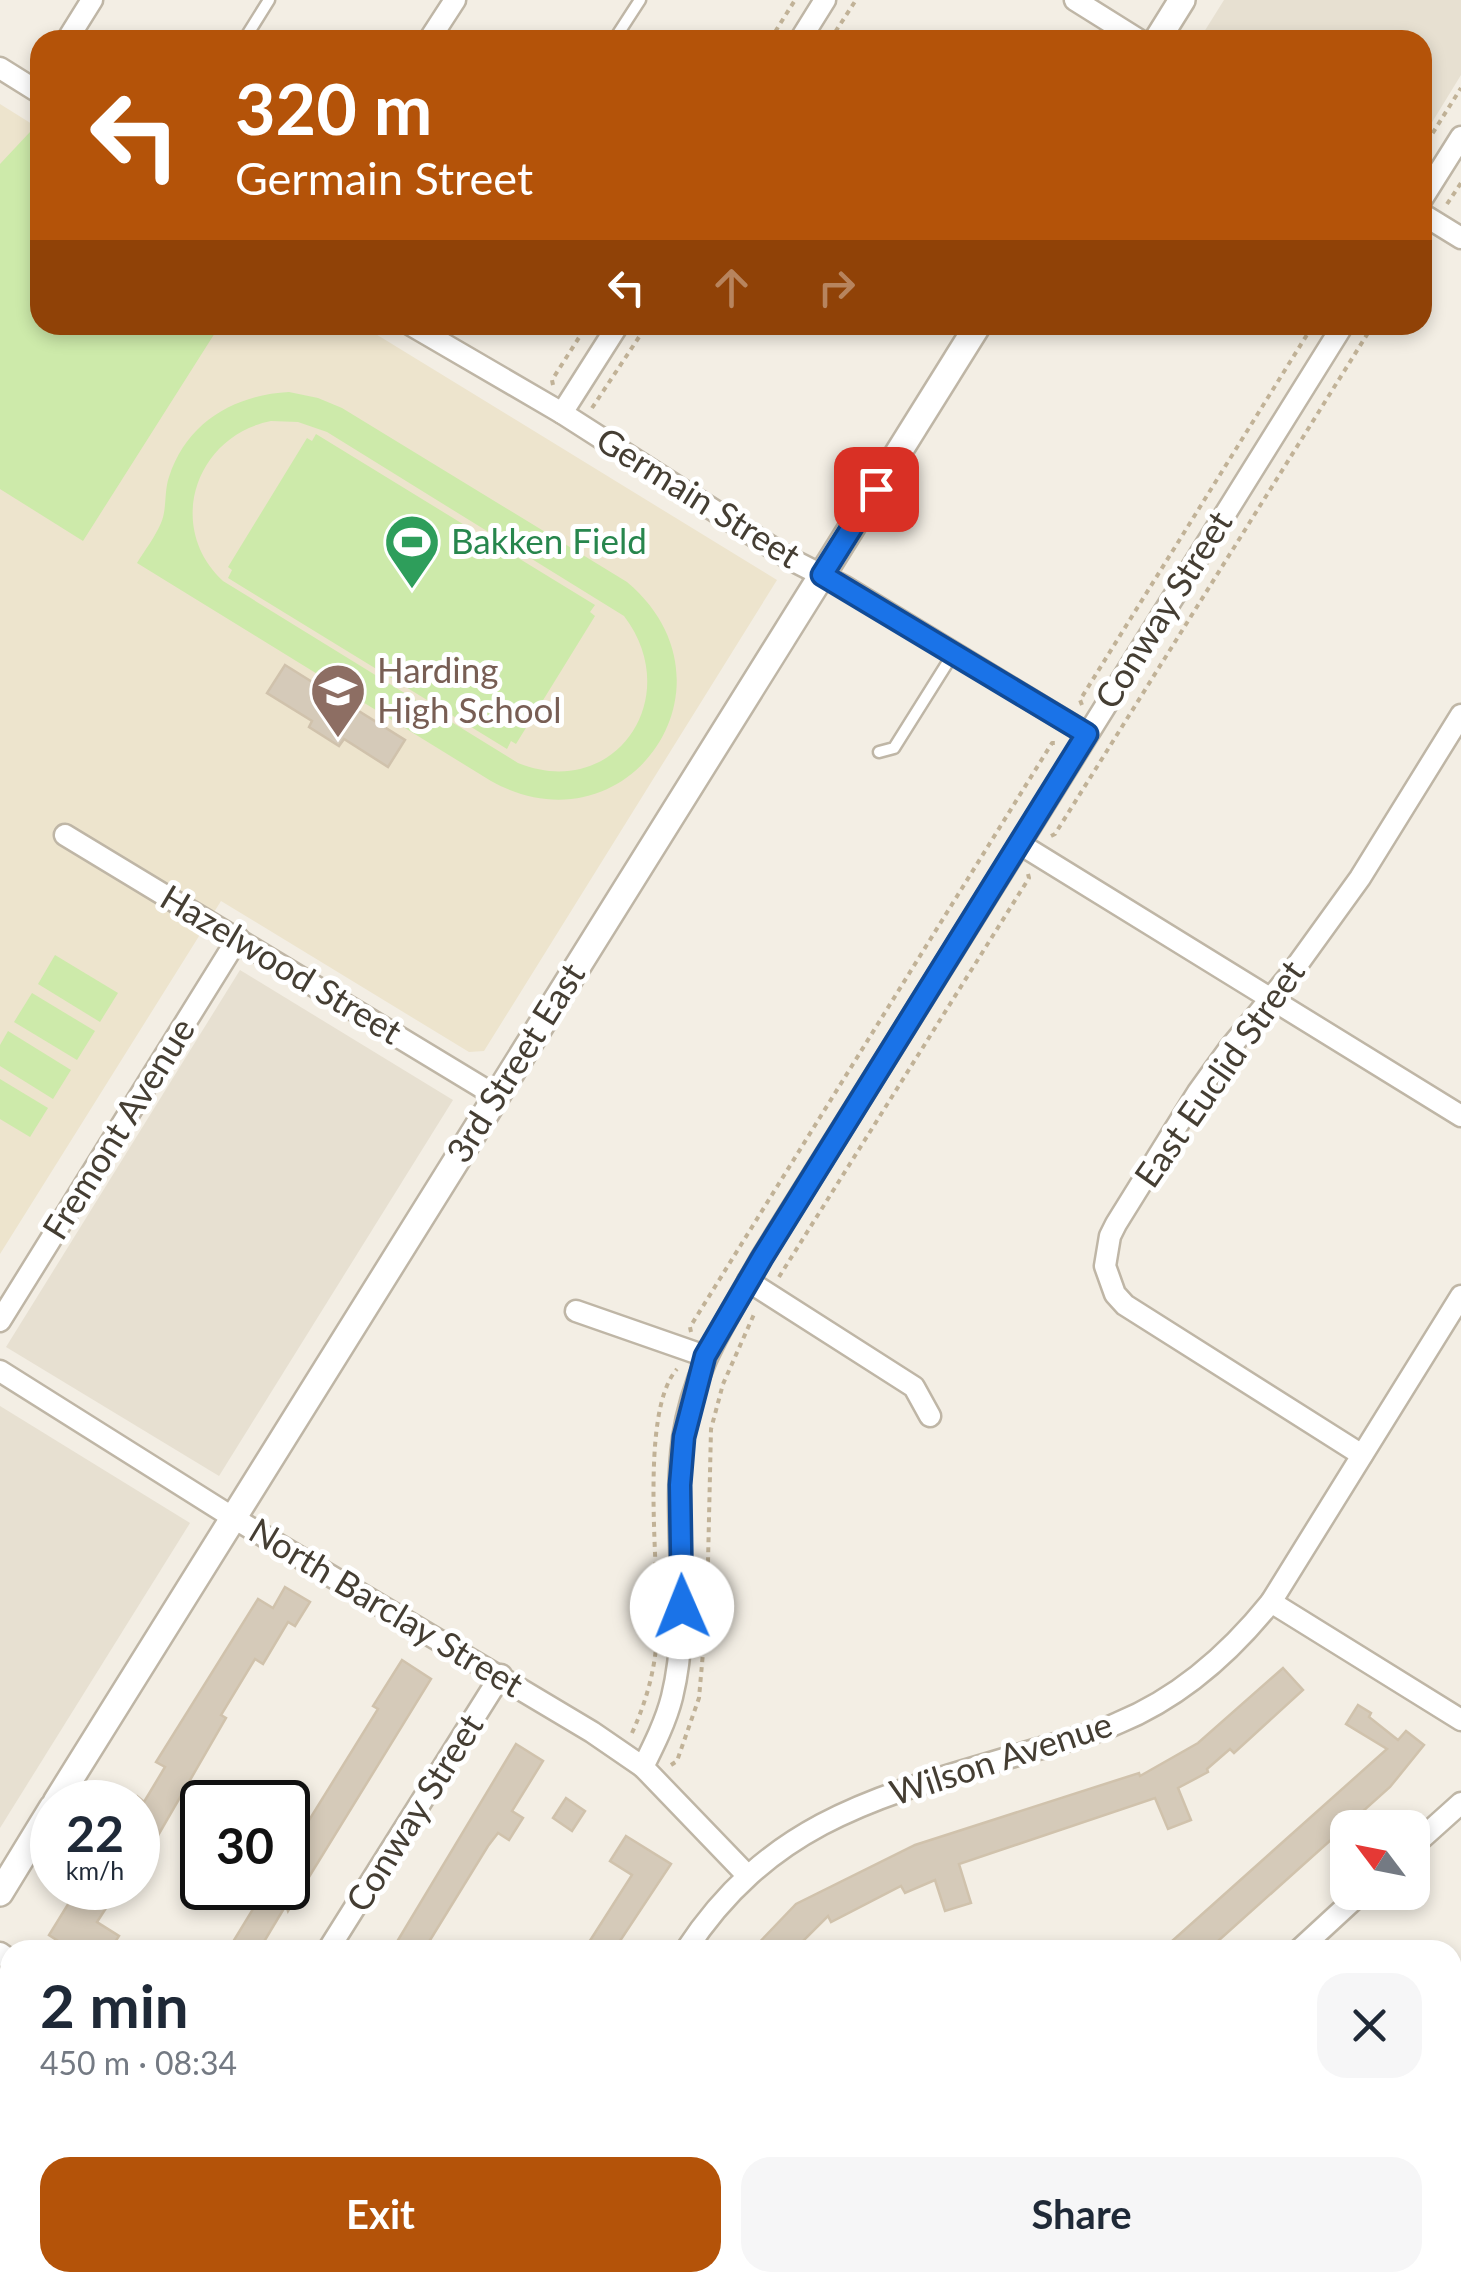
<!DOCTYPE html>
<meta charset="utf-8">
<style>
:root{--surface:#fff;--page:#f6f6f7;--text:#1f2937;--muted:#747a83;--accent:#b45309}
body{margin:0;font-family:Lato,sans-serif;background:var(--page);color:var(--text);height:100vh;display:flex;flex-direction:column;font-size:38px;white-space:nowrap}
*{box-sizing:border-box;margin:0}
p{font-size:32px;color:var(--muted)}
.icon{flex:none;width:55px;height:55px;fill:none;stroke:currentColor;stroke-width:2;stroke-linecap:round;stroke-linejoin:round}
.map{position:relative;flex:1;overflow:hidden}
.panel{position:absolute;left:0px;top:1940px;width:1462px;height:352px;display:flex;flex-direction:column;background:var(--surface);border-radius:30px 30px 0 0;box-shadow:0 5px 15px #0003}
.panel>*{flex:none}
.hud{position:absolute;left:30px;top:30px;width:1402px;height:305px;border-radius:30px;box-shadow:0 5px 15px #0003;background:#b45309;color:#fff;overflow:hidden}
.needle{width:65px;rotate:302deg}
.buttons{position:absolute;left:1330px;top:1810px;display:grid;gap:20px}
.buttons a{display:grid;place-items:center;width:100px;height:100px;border-radius:20px;background:var(--surface);box-shadow:0 5px 15px #0003;font-size:50px}
.speed{position:absolute;left:30px;top:1780px;display:flex;gap:20px;font-size:50px;font-weight:700;text-align:center}
.speed>*{display:grid;place-content:center;width:130px;height:130px;border-radius:50%;background:var(--surface);box-shadow:0 5px 15px #0003;line-height:1}
.speed small{font-size:25px;font-weight:400}
.speed .limit{border:5px solid #111;border-radius:15px;background:#fff;color:#111}
.pin{position:absolute;display:grid;place-items:center;width:85px;height:85px;color:#fff;margin:-42px;border-radius:20px;box-shadow:0 5px 15px #0006}
.me{position:absolute;width:110px;margin:-55px;rotate:359deg;stroke-linejoin:round;filter:drop-shadow(0 0 8px #0008)}
.turn{display:flex;align-items:center;gap:35px;height:210px;padding:0 40px;font-size:45px}
.turn .icon{width:130px;height:130px;stroke-width:2.5}
.turn b{display:block;font-size:70px;line-height:85px}
.lanes{display:flex;align-items:center;height:95px;padding:0 40px;background:#0003;justify-content:center;gap:50px;direction:ltr}
.lanes .off{opacity:.35}
.round{display:grid;place-items:center;flex:none;width:105px;height:105px;border-radius:30px;background:var(--page)}
.summary{display:flex;align-items:center;justify-content:space-between;height:170px;padding:0 40px}
h1{font-size:60px;font-weight:700;line-height:75px}
.action{display:flex;gap:20px;margin-top:auto;padding:20px 40px}
.action a{flex:1;height:115px;border-radius:30px;background:var(--accent);color:#fff;font-size:40px;font-weight:700;line-height:115px;text-align:center}
.action a+a{background:var(--page);color:var(--text)}
.map>svg:first-child{display:block}
</style>
<div class="map">
<svg width="1461" height="2291" viewBox="0 0 1461 2291">
<rect width="100%" height="100%" fill="#f3eee4"/>
<g fill="#e7e0d1">
<polygon points="1224,0 1461,0 1461,75 1423,137 1422,40 1199,40"/>
<polygon points="240,970 453,1100 219,1476 6,1347"/>
<polygon points="0,1406 190,1523 0,1828"/>
</g>
<polygon fill="#ede4cd" points="0,104 40,129 40,325 361,325 777,580 484,1051 469,1052 221,901 0,1254"/>
<g fill="#cdeaaa" fill-rule="evenodd">
<polygon points="30,132 40,138 40,325 220,325 83,541 0,489 0,164"/>
<path d="M289,392l29,6 24,10 285,174c121,102 0,275 -136,199l-354,-218c8,-13 18,-26 24,-40 6,-13 3,-32 8,-46 18,-55 65,-82 120,-85zM271,421l27,1 29,10 297,184c62,81 -9,186 -106,147l-295,-182c-58,-54 -28,-145 48,-160z"/>
<polygon points="316,434 595,605 590,612 595,616 516,744 511,741 507,749 228,578 232,570 228,567 307,438 312,441"/>
<polygon points="55,955 118,993 100,1022 38,984"/>
<polygon points="32,993 95,1031 77,1060 14,1022"/>
<polygon points="8,1031 71,1070 53,1099 0,1066 0,1045"/>
<polygon points="0,1079 48,1108 30,1137 0,1119"/>
</g>
<g fill="#d5cab9" stroke="#d0c2ac" stroke-width="2.5">
<polygon points="285,665 405,740 388,767 344,739 339,746 309,727 312,721 267,693"/>
<polygon points="285,1587 310,1602 295,1626 288,1622 263,1664 255,1659 221,1715 226,1718 138,1870 138,1797 144,1802 165,1767 156,1762 258,1599 273,1608"/>
<polygon points="402,1660 431,1679 288,1911 286,1905 259,1950 228,1950 264,1891 258,1888 288,1888 288,1854 378,1709 373,1706"/>
<polygon points="1283,1668 1303,1690 1234,1753 1230,1749 1207,1769 1208,1772 1178,1788 1191,1820 1168,1829 1155,1798 959,1864 971,1903 945,1911 935,1880 905,1893 901,1886 831,1922 828,1916 794,1950 752,1950 796,1904 915,1845 1139,1773 1140,1776 1198,1743"/>
<polygon points="1358,1705 1371,1713 1369,1717 1398,1740 1406,1731 1424,1745 1390,1787 1208,1950 1162,1950 1387,1749 1346,1724"/>
<polygon points="516,1744 543,1761 512,1811 523,1818 509,1840 498,1833 488,1846 424,1950 392,1950"/>
<polygon points="566,1798 585,1811 572,1831 553,1818"/>
<polygon points="626,1836 671,1864 614,1950 584,1950 632,1875 610,1861"/>
<polygon points="78,1888 119,1888 97,1922 119,1936 110,1950 72,1950 49,1935"/>
</g>
<g fill="none" stroke-linecap="round" stroke-linejoin="round">
<g stroke="#bfb6a6" stroke-width="15">
<g id="service">
<polyline points="244,40 269,0"/>
<polyline points="614,40 640,0"/>
<polyline points="879,752 894,748 953,654"/>
<polyline points="0,2144 10,2151"/>
<polyline points="227,2282 241,2291"/>
<polyline points="1184,2291 1200,2282"/>
</g>
</g>
<g stroke="#bfb6a6" stroke-width="25">
<g id="minor">
<polyline points="1075,0 1139,40"/>
<polyline points="67,40 92,0"/>
<polyline points="429,40 455,0"/>
<polyline points="800,40 825,0"/>
<polyline points="0,68 40,93"/>
<polyline points="1422,199 1461,137"/>
<polyline points="1422,214 1461,238"/>
<polyline points="411,325 562,413 790,559 845,587 1087,734"/>
<polyline points="562,413 618,325"/>
<polyline points="65,835 496,1096"/>
<polyline points="1020,844 1461,1116"/>
<polyline points="748,1281 914,1387 930,1416"/>
<polyline points="576,1311 705,1356"/>
<polyline points="0,1321 238,938"/>
<polyline points="0,1371 232,1517 592,1732 643,1767 747,1875"/>
<polyline points="1362,1455 1125,1305 1115,1294 1105,1266 1110,1236 1116,1224 1198,1092 1229,1049 1290,975 1360,878 1461,715"/>
<polyline points="1271,1602 1461,1720"/>
<path d="M643,1767c11,-22 23,-46 29,-70 21,-85 -1,-173 11,-259 11,-73 44,-118 79,-181l581,-932"/>
<polyline points="1412,1847 1461,1803"/>
<polyline points="328,1950 501,1675"/>
<path d="M686,1950c88,-134 202,-156 345,-199 30,-9 59,-15 87,-28 61,-25 112,-70 153,-121l190,-306"/>
<polyline points="1299,1950 1362,1892"/>
<polyline points="0,1953 10,1960"/>
<polyline points="1452,2071 1461,2063"/>
<polyline points="543,2282 557,2291"/>
<polyline points="845,2291 850,2282"/>
</g>
</g>
<g stroke="#bfb6a6" stroke-width="30">
<g id="tertiary">
<polyline points="1157,40 1182,0"/>
<polyline points="56,1802 978,325"/>
<polyline points="0,1893 52,1808"/>
</g>
</g>
<g stroke="#e4a12c" stroke-width="42">
<g id="motorway">
<polyline points="1452,2162 1461,2154"/>
<polyline points="1452,2255 1461,2245"/>
<polyline points="1326,2291 1335,2282"/>
<polyline points="1422,2291 1429,2282"/>
</g>
</g>
<g stroke="#c1b297" stroke-width="4" stroke-dasharray="5 5" stroke-linecap="butt">
<polyline points="770,40 795,0"/>
<polyline points="830,40 856,0"/>
<polyline points="1422,150 1461,88"/>
<polyline points="1447,204 1461,183"/>
<polyline points="553,385 552,380 587,325"/>
<polyline points="592,408 647,325"/>
<polyline points="1082,705 1080,700 1313,325"/>
<polyline points="1051,836 1055,834 1373,325"/>
<polyline points="779,1277 1029,878 1028,874"/>
<polyline points="691,1332 690,1327 1052,743 1057,743"/>
<path d="M632,1733c14,-31 23,-62 25,-97 3,-61 -19,-223 20,-267"/>
<polyline points="671,1765 677,1761 699,1698 707,1607 711,1429 723,1384 755,1312"/>
<polyline points="1452,2100 1461,2092"/>
</g>
<use href="#service" stroke="#fff" stroke-width="10"/>
<use href="#minor" stroke="#fff" stroke-width="20"/>
<use href="#tertiary" stroke="#fff" stroke-width="25"/>
<use href="#motorway" stroke="#ffcb63" stroke-width="38"/>
</g>
<g fill="none" stroke-linecap="round" stroke-linejoin="round">
<g stroke="#114b97" stroke-width="25">
<polyline id="route" points="682,1607 680,1485 684,1437 705,1356 762,1258 1087,734 822,575 876,489"/>
</g>
<use href="#route" stroke="#1a73e8" stroke-width="18"/>
</g>
<defs>
<g id="stadium-pin" transform="scale(2.875)"><path d="M0 17L-7.5 6A9.5 9.5 0 1 1 7.5 6Z" fill="#2e9e5b" stroke="#fff"/><path d="M0-5a6.5 5 0 1 0 0 10a6.5 5 0 1 0 0-10ZM-3.5-1.8h7v3.6h-7Z" fill="#fff"/></g>
<g id="school-pin" transform="scale(2.875)"><path d="M0 17L-7.5 6A9.5 9.5 0 1 1 7.5 6Z" fill="#8d6e63" stroke="#fff"/><path d="M0-5L7-2L0 1L-7-2ZM-4 1L0 2.5L4 1V4Q0 6-4 4Z" fill="#fff"/></g>
</defs>
<g fill-rule="evenodd">
<use href="#stadium-pin" x="412" y="542"/>
<use href="#school-pin" x="338" y="691"/>
</g>
<g text-anchor="middle" stroke-width="10" stroke-linejoin="round" paint-order="stroke">
<g font-size="35" fill="#453e33" stroke="#fff">
<text transform="translate(698 498) rotate(32)" y="12">Germain Street</text>
<text transform="translate(1164 610) rotate(-58)" y="12">Conway Street</text>
<text transform="translate(281 965) rotate(31)" y="12">Hazelwood Street</text>
<text transform="translate(516 1063) rotate(-58)" y="12">3rd Street East</text>
<text transform="translate(1220 1074) rotate(-55)" y="12">East Euclid Street</text>
<text transform="translate(119 1129) rotate(-58)" y="12">Fremont Avenue</text>
<text transform="translate(386 1608) rotate(31)" y="12">North Barclay Street</text>
<text transform="translate(1001 1759) rotate(-18)" y="12">Wilson Avenue</text>
<text transform="translate(415 1813) rotate(-58)" y="12">Conway Street</text>
</g>
<g font-size="35" fill="#27864d" stroke="#fff" text-anchor="start">
<text x="451" y="554">Bakken Field</text>
</g>
<g font-size="35" fill="#785e54" stroke="#fff" text-anchor="start">
<text x="377" y="683">Harding<tspan x="377" dy="40">High School</tspan></text>
</g>
</g>
</svg>
<div class="buttons">
<a><svg class="needle" viewBox="-14 -14 28 28"><path d="M0-13l5 13h-10z" fill="#e53935"/><path d="M0 13l5-13h-10z" fill="#747a83"/></svg></a>
</div>
<div class="speed"><div>22<small>km/h</small></div><div class="limit">30</div></div>
<div class="pin" style="left:876px;top:489px;background:#d93025"><svg class="icon" aria-label="arrive" viewBox="0 0 24 24"><path d="M6 21V4h12l-3 4 3 4H6"/></svg></div>
<svg class="me" style="left:682px;top:1607px" viewBox="-20 -20 40 40"><circle r="19" fill="#fff"/><path d="M0-13L10 11 0 6-10 11z" fill="#1a73e8"/></svg>
<div class="hud">
<div class="turn"><svg class="icon" aria-label="left" viewBox="0 0 24 24"><path d="M17 20v-9H6M10 6l-5 5 5 5"/></svg><div><b>320 m</b>Germain Street</div></div>
<div class="lanes"><svg class="icon" aria-label="left" viewBox="0 0 24 24"><path d="M17 20v-9H6M10 6l-5 5 5 5"/></svg><svg class="icon off" aria-label="ahead" viewBox="0 0 24 24"><path d="M12 20V5M6 11l6-6 6 6"/></svg><svg class="icon off" aria-label="right" viewBox="0 0 24 24"><path d="M7 20v-9h11M14 6l5 5-5 5"/></svg></div>
</div>
<section class="panel">
<div class="summary"><div><h1>2 min</h1><p>450 m · 08:34</p></div><a class="round"><svg class="icon" aria-label="close" viewBox="0 0 24 24"><path d="M6 6l12 12M18 6L6 18"/></svg></a></div>
<div class="action"><a>Exit</a><a>Share</a></div>
</section>
</div>
